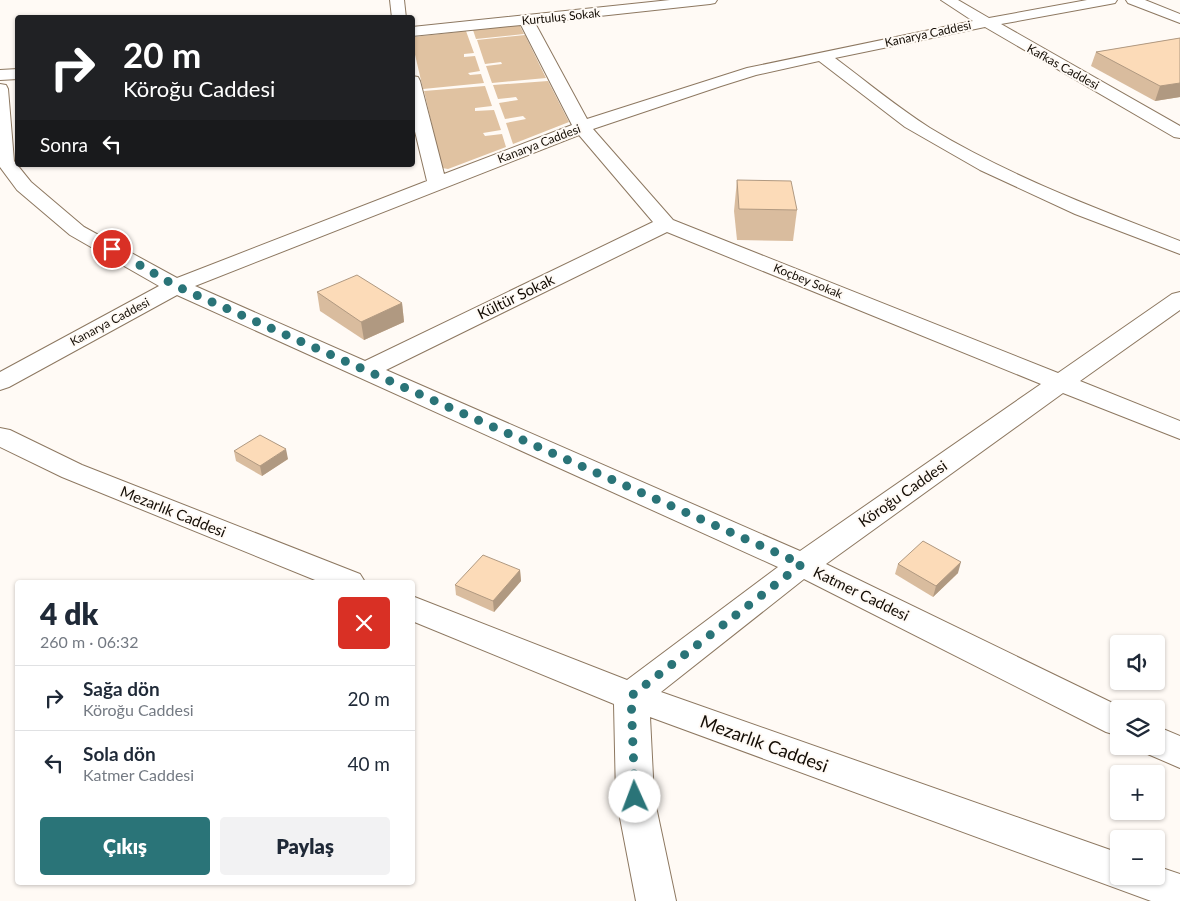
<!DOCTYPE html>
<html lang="tr">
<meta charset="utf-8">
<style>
:root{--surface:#fff;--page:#f2f2f3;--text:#1f2937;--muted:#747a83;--line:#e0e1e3;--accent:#2a7478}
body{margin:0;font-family:Lato,sans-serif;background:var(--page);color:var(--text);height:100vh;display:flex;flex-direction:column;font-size:19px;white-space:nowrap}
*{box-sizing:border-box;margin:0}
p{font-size:16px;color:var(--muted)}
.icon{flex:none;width:28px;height:28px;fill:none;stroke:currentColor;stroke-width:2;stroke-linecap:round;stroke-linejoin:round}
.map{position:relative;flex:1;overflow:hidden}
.sheet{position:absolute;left:15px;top:580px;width:400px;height:305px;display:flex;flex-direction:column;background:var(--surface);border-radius:5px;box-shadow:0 1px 4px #0004}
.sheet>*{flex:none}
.hud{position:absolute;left:15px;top:15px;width:400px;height:152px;border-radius:5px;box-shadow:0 1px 4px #0004;background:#202124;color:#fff;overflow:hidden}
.controls{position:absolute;left:1110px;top:635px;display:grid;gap:10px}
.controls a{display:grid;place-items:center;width:55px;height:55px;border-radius:5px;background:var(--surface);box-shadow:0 1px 4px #0004;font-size:25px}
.pin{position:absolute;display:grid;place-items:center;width:42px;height:42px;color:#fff;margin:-21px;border:2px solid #fff;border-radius:50%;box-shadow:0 1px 5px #0007}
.me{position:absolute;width:55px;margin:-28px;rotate:358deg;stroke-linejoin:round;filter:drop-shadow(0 0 4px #0008)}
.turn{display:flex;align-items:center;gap:18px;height:105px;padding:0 25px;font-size:22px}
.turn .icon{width:65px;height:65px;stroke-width:2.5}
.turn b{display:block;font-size:35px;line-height:42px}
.then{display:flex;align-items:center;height:48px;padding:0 25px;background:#0003;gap:10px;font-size:19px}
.round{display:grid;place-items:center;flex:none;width:52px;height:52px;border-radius:5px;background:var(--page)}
.overview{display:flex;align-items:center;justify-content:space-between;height:85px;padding:0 25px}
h1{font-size:30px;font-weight:800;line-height:38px}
.primary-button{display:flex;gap:10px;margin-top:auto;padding:10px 25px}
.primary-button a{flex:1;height:58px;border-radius:5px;background:var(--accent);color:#fff;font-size:20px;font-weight:800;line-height:58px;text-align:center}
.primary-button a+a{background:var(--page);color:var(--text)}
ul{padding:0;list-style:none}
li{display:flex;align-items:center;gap:15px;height:65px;padding:0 25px;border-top:1px solid var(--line)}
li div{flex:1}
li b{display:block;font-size:19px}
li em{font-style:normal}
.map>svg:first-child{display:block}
</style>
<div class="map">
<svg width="1180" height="901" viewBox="0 0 1180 901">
<rect width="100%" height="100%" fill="#fffaf5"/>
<g fill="#e0c2a1">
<polygon points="515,25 520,26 524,34 476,39 473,30"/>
<polygon points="466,31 474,53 464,54 464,57 475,56 480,71 468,73 470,75 481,74 484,83 423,89 413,46 413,37"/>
<polygon points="525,35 546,78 492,83 486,66 502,64 501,62 485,64 477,40"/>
<polygon points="548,81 569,122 513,144 506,123 526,119 523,116 505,119 499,103 518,100 516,97 498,99 493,85"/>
<polygon points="485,86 492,106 475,108 475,111 494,110 501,130 483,133 485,136 502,134 506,147 448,169 442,168 424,91"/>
</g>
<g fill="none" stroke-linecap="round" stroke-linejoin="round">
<g stroke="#8d7861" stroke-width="2">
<g id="minor">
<polygon points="390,0 404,0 406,18 392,18"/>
<path d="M670,0h47l-2,3 -5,1 -175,19 52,96 160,-51 226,-47 -32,-21h17l31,18 98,-18h30l-2,3 -5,1 -109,20 179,102v12l-6,-1 -189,-110 -150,31c32,24 62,49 95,70 79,48 165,80 250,113v13l-105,-40 -95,-44 -75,-43 -86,-66 -63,14 -35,11 -128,43 80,91 385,153 114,-79 8,-2v18l-100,71 100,40v18l-117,-46 -237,171 299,145h-6v27l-13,-4 -302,-153 -143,113 458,161v23h37v-10l24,8v27h-29l-501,-184 4,80 22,104h-40l-20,-104 -2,-93 -202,-83v-25l215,84 151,-113 -601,-272 -168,92 -9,3v-18l159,-86 -89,-51 -53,-45 -17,-23v-83l6,1 2,4 6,72 17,21 53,45 93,51 250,-97 -15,-62v-43l6,1 2,4 24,93 128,-49 -51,-100 -109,11v-9zM579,135l74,87 -288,139 -170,-75zM667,232l374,152 -241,167 -414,-181z"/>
<polygon points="1126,0 1145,0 1180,14 1180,23 1128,3"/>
<polygon points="18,69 18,79 0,80 0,70"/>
<polygon points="0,428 10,430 82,465 360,574 365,582 320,582 62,477 0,447"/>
<polygon points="1156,726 1180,736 1180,768 1143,752 1141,746 1156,746"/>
</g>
</g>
<use href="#minor" fill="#fff" fill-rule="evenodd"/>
</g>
<g fill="#d9bc9e">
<polygon points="1180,38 1180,97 1155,101 1091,66 1096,52"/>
<polygon points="737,180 797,210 793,241 737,240 734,211"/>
<polygon points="317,292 402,303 404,322 364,340 320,311"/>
<polygon points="234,451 288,459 262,476 236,461"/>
<polygon points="898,564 958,573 933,597 895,574"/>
<polygon points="520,570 521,581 494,612 456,595 455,585"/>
</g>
<g fill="#b09981">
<polygon points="1180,83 1180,97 1155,101 1160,86"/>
<polygon points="402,303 404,322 364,340 361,322"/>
<polygon points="286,449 288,459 262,476 260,466"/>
<polygon points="961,562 958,573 933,597 936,586"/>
<polygon points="520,570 521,581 494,612 493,601"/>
</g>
<g fill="#fcdbb8" stroke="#b09981">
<polygon points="1180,38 1180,83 1160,86 1096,52"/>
<polygon points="737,180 791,181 797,210 739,209"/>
<polygon points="357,275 402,303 361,322 317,292"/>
<polygon points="260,435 286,449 260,466 234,451"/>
<polygon points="923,541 961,562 936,586 898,564"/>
<polygon points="483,555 520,570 493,601 455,585"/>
</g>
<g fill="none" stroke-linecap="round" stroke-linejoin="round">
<polyline stroke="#2a7478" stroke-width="9" stroke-dasharray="0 16.2" points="112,249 176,286 802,564 631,696 635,797"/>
</g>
<g text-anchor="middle" stroke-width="4" stroke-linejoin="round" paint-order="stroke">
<g font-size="12" fill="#130c04" stroke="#fffaf5">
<text transform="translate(561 17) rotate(-6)" y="4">Kurtuluş Sokak</text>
<text transform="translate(928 34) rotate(-12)" y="4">Kanarya Caddesi</text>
<text transform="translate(1063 67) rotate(29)" y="4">Kafkas Caddesi</text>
<text transform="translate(539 144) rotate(-21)" y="4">Kanarya Caddesi</text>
<text transform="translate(808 281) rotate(22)" y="4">Koçbey Sokak</text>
<text transform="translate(110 322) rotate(-28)" y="4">Kanarya Caddesi</text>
</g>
<g font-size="15" fill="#130c04" stroke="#fffaf5">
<text transform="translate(516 297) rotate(-26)" y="5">Kültür Sokak</text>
<text transform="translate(903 494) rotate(-35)" y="5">Köroğu Caddesi</text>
<text transform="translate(173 512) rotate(22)" y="5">Mezarlık Caddesi</text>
<text transform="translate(861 594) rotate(26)" y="5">Katmer Caddesi</text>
</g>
<g font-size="18" fill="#130c04" stroke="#fffaf5">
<text transform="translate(764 744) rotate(20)" y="6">Mezarlık Caddesi</text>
</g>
</g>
</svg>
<div class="controls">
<a><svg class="icon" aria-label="sound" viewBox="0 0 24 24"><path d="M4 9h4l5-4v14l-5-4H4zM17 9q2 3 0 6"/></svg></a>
<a><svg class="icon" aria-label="layers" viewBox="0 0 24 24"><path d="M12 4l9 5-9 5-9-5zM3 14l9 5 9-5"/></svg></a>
<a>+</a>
<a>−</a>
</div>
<div class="pin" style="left:112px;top:249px;background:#d93025"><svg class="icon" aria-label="arrive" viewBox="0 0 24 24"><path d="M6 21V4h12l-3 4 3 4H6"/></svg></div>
<svg class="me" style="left:635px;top:797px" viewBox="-20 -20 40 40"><circle r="19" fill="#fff"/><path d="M0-13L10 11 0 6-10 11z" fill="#2a7478"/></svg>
<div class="hud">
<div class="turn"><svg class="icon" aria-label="right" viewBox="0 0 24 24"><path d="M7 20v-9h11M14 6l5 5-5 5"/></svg><div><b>20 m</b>Köroğu Caddesi</div></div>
<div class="then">Sonra<svg class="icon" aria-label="left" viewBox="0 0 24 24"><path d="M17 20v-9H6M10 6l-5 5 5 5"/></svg></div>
</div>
<section class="sheet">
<div class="overview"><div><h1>4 dk</h1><p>260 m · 06:32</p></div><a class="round" style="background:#d93025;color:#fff"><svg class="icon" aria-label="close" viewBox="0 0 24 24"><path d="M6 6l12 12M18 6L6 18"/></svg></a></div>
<ul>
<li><svg class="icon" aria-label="right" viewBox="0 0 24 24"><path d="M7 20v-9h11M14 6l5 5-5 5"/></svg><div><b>Sağa dön</b><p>Köroğu Caddesi</p></div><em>20 m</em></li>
<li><svg class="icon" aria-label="left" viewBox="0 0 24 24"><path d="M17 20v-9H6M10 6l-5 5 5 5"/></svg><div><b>Sola dön</b><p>Katmer Caddesi</p></div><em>40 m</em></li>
</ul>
<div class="primary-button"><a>Çıkış</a><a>Paylaş</a></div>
</section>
</div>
